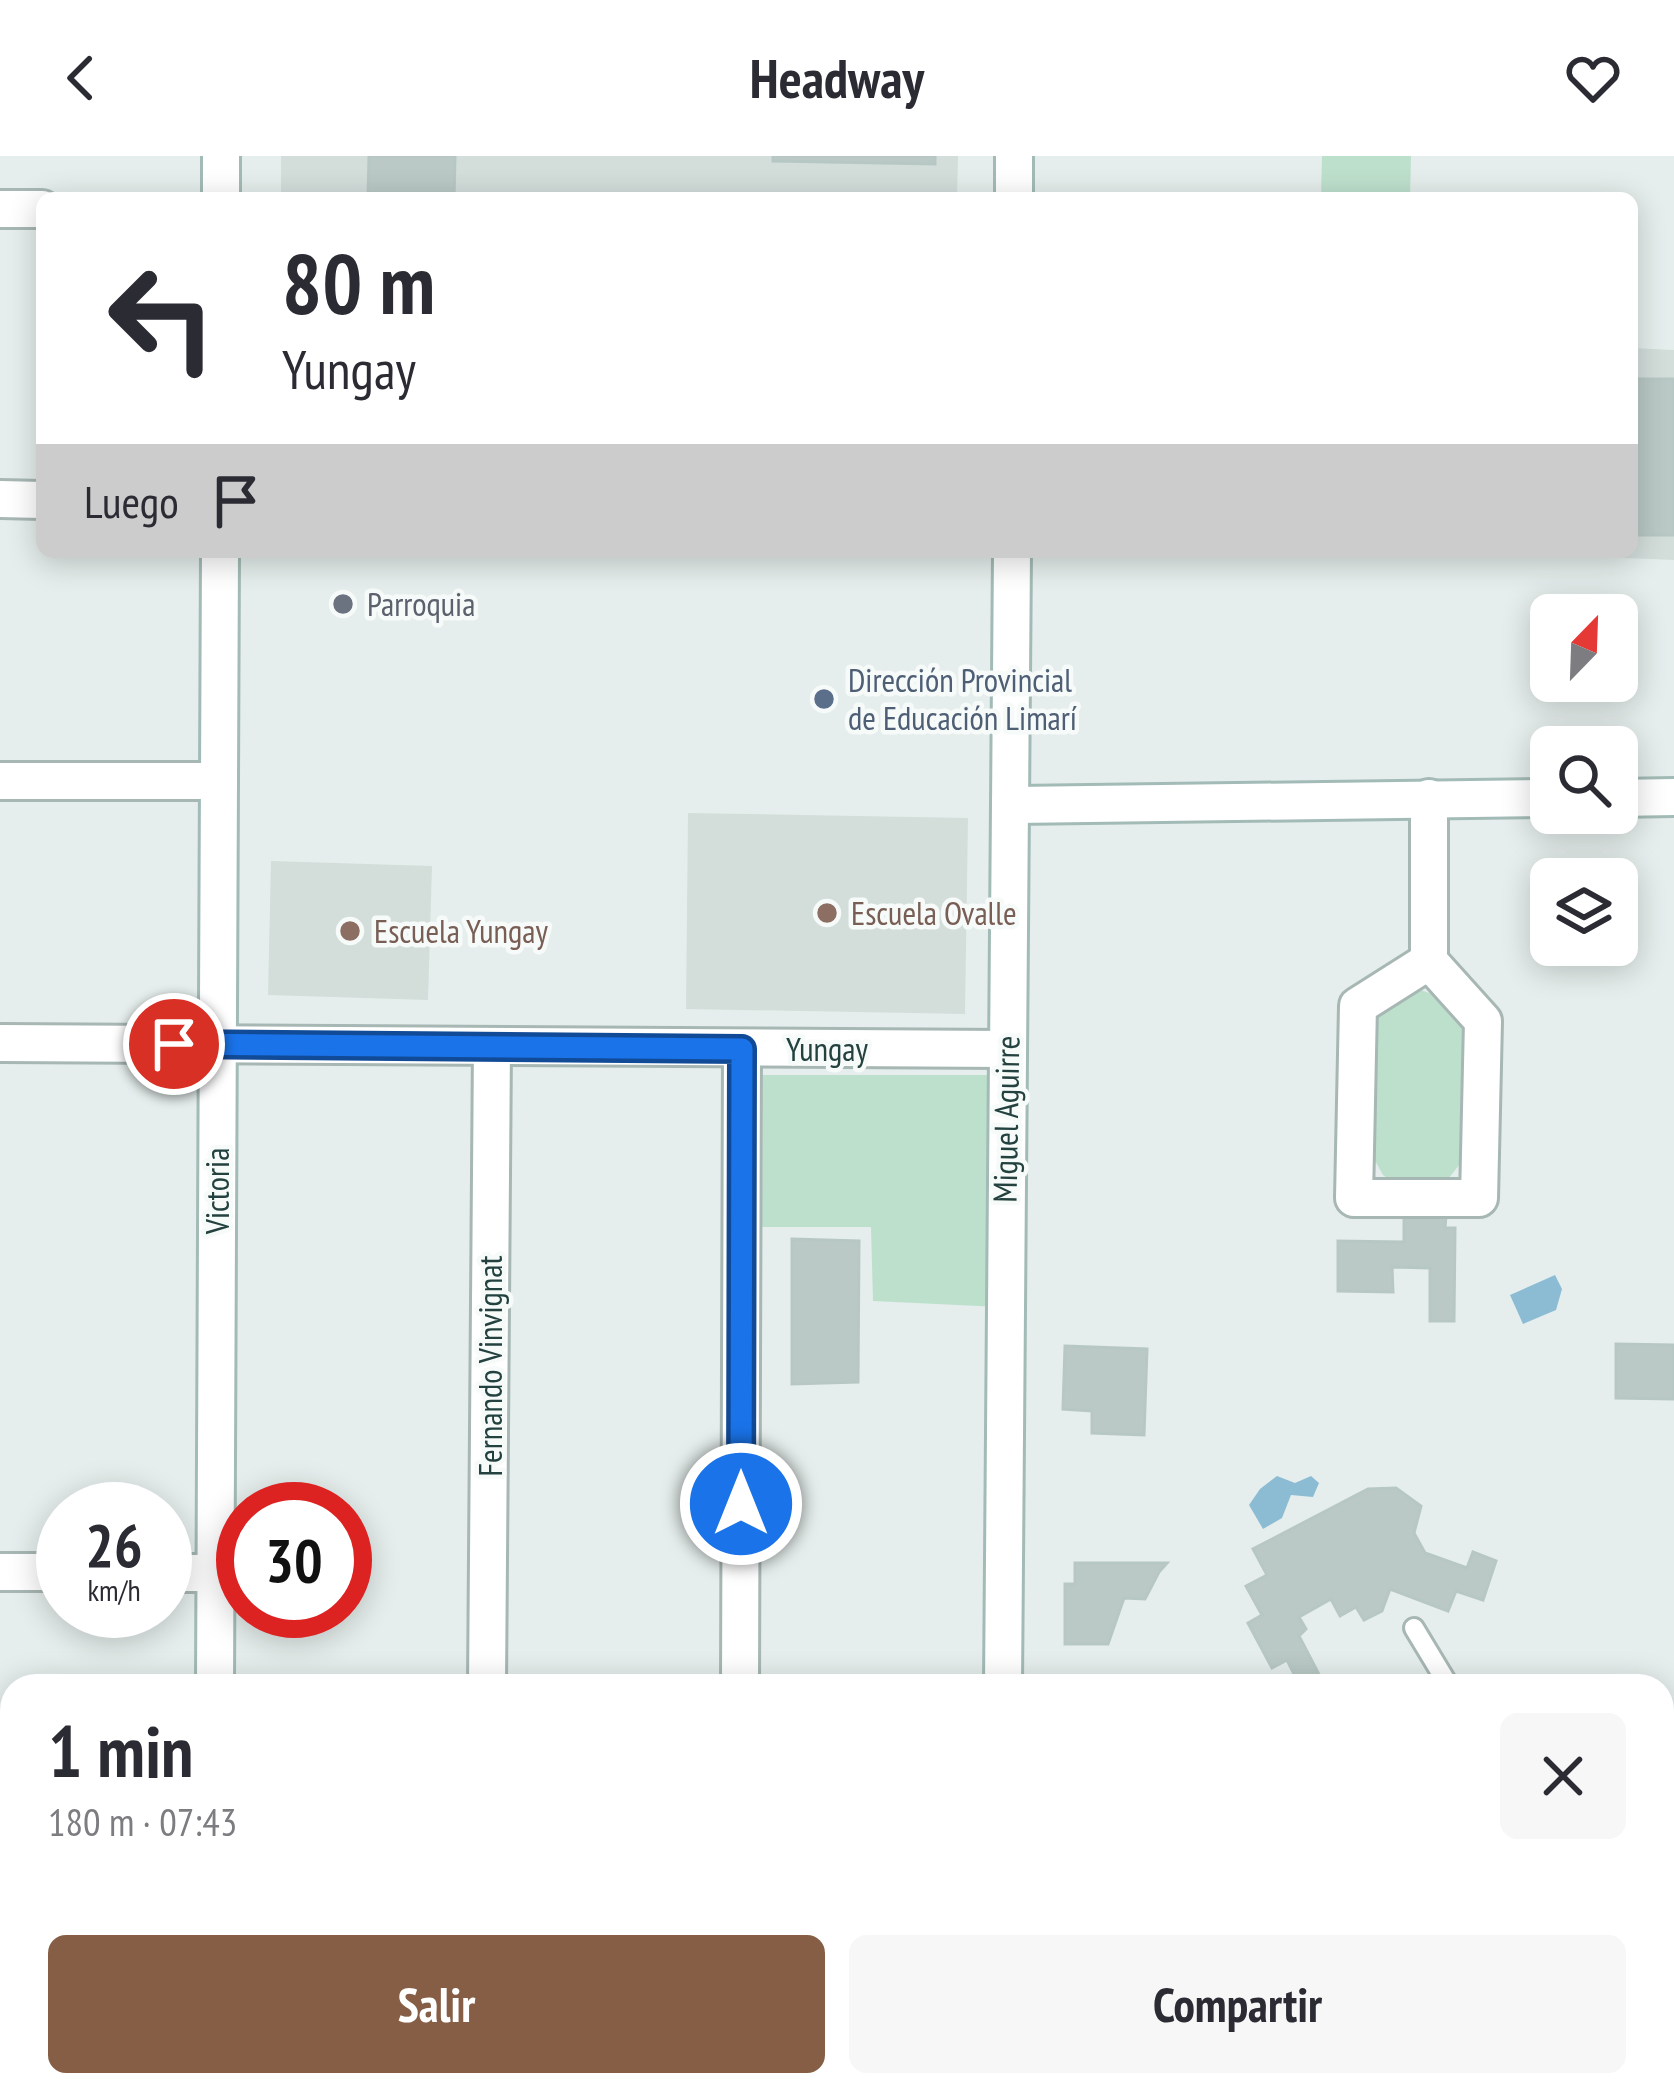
<!DOCTYPE html>
<html lang="es">
<meta charset="utf-8">
<style>
:root{--surface:#fff;--page:#f7f7f7;--text:#2b2b33;--muted:#7c7c81;--accent:#865e45}
body{margin:0;font-family:"PT Sans Narrow",sans-serif;background:var(--page);color:var(--text);height:100vh;display:flex;flex-direction:column;font-size:45px;white-space:nowrap}
*{box-sizing:border-box;margin:0}
p{font-size:39px;color:var(--muted)}
.icon{flex:none;width:66px;height:66px;fill:none;stroke:currentColor;stroke-width:2;stroke-linecap:round;stroke-linejoin:round}
.map{position:relative;flex:1;overflow:hidden}
.panel{position:absolute;left:0px;top:1518px;width:1674px;height:423px;display:flex;flex-direction:column;background:var(--surface);border-radius:36px 36px 0 0;box-shadow:0 6px 30px #0003}
.panel>*{flex:none}
.guide{position:absolute;left:36px;top:36px;width:1602px;height:366px;border-radius:18px;box-shadow:0 6px 30px #0003;background:#fff;color:var(--text);overflow:hidden}
.needle{width:78px;rotate:23deg}
.controls{position:absolute;left:1530px;top:438px;display:grid;gap:24px}
.controls a{display:grid;place-items:center;width:108px;height:108px;border-radius:18px;background:var(--surface);box-shadow:0 6px 30px #0003;font-size:60px}
.speed{position:absolute;left:36px;top:1326px;display:flex;gap:24px;font-size:60px;font-weight:700;text-align:center}
.speed>*{display:grid;place-content:center;width:156px;height:156px;border-radius:50%;background:var(--surface);box-shadow:0 6px 30px #0003;line-height:1}
.speed small{font-size:30px;font-weight:400}
.speed .limit{border:18px solid #d22;background:#fff;color:#111}
.pin{position:absolute;display:grid;place-items:center;width:102px;height:102px;color:#fff;margin:-51px;border:6px solid #fff;border-radius:50%;box-shadow:0 3px 12px #0007}
.me{position:absolute;width:132px;margin:-66px;rotate:0deg;stroke-linejoin:round;filter:drop-shadow(0 0 9px #0008)}
.turn{display:flex;align-items:center;gap:42px;height:252px;padding:0 48px;font-size:54px}
.turn .icon{width:156px;height:156px;stroke-width:2.5}
.turn b{display:block;font-size:84px;line-height:102px}
.then{display:flex;align-items:center;height:114px;padding:0 48px;background:#0003;gap:24px;font-size:45px}
.round{display:grid;place-items:center;flex:none;width:126px;height:126px;border-radius:18px;background:var(--page)}
.head{display:flex;align-items:center;justify-content:space-between;height:204px;padding:0 48px}
h1{font-size:72px;font-weight:600;line-height:90px}
.action{display:flex;gap:24px;margin-top:auto;padding:24px 48px}
.action a{flex:1;height:138px;border-radius:18px;background:var(--accent);color:#fff;font-size:48px;font-weight:600;line-height:138px;text-align:center}
.action a+a{background:var(--page);color:var(--text)}
header{display:flex;justify-content:space-between;align-items:center;height:156px;padding:0 48px;background:var(--surface);font-size:54px;font-weight:600}
.map>svg:first-child{display:block}
</style>
<header><svg class="icon" aria-label="back" viewBox="0 0 24 24"><path d="M15 5l-7 7 7 7"/></svg>Headway<svg class="icon" aria-label="heart" viewBox="0 0 24 24"><path d="M12 20l-8-8c-3-5 5-10 8-4 3-6 11-1 8 4z"/></svg></header>
<div class="map">
<svg width="1674" height="1940" viewBox="0 0 1674 1940">
<rect width="100%" height="100%" fill="#e5eeec"/>
<g fill="#d3dedb">
<polygon points="281,0 958,0 957,42 281,42"/>
<polygon points="1632,192 1674,194 1674,404 1470,396 1632,396"/>
<polygon points="688,657 968,662 965,858 686,853"/>
<polygon points="271,705 432,710 428,844 268,839"/>
</g>
<g fill="#bde0cd">
<polygon points="1322,0 1411,0 1410,42 1321,42"/>
<polygon points="1412,831 1441,841 1467,870 1459,1009 1442,1031 1400,1032 1383,1019 1368,992 1371,869 1386,849"/>
<polygon points="763,919 1005,919 1000,1151 873,1145 871,1071 762,1071"/>
</g>
<g fill="#8cbcd4">
<polygon points="1555,1119 1562,1133 1556,1154 1523,1168 1510,1139"/>
<polygon points="1277,1320 1295,1327 1311,1320 1319,1327 1313,1341 1291,1339 1282,1362 1263,1373 1249,1349 1260,1333"/>
</g>
<g fill="#bac9c5" stroke="#b7c8c4" stroke-width="3">
<polygon points="369,0 455,0 454,42 368,42"/>
<polygon points="773,0 935,0 935,8 773,5"/>
<rect x="1632" y="223" width="42" height="156"/>
<polygon points="1404,1059 1446,1060 1445,1072 1455,1072 1454,1165 1430,1165 1430,1112 1392,1111 1393,1136 1338,1135 1338,1085 1404,1086"/>
<polygon points="792,1083 859,1085 858,1226 792,1228"/>
<polygon points="1616,1188 1674,1189 1674,1243 1616,1242"/>
<polygon points="1065,1190 1147,1193 1144,1279 1092,1277 1092,1255 1063,1253"/>
<polygon points="1396,1332 1421,1350 1414,1377 1425,1397 1467,1412 1473,1396 1496,1405 1483,1444 1456,1435 1448,1455 1390,1433 1382,1455 1364,1464 1356,1451 1340,1460 1331,1443 1299,1461 1306,1473 1299,1480 1325,1530 1300,1530 1287,1504 1272,1512 1248,1467 1262,1459 1246,1430 1267,1419 1253,1393 1368,1333"/>
<polygon points="1075,1407 1167,1407 1159,1416 1145,1443 1124,1442 1108,1488 1065,1488 1065,1428 1075,1428"/>
<polygon points="1094,1520 1145,1521 1145,1529 1167,1530 1094,1530"/>
<rect x="1061" y="1929" width="129" height="11"/>
</g>
<g fill="none" stroke-linecap="round" stroke-linejoin="round">
<g stroke="#a7b7b4" stroke-width="24">
<g id="lane">
<polyline points="1414,1472 1449,1530"/>
<polyline points="1662,1609 1674,1608"/>
<polyline points="1262,1940 1263,1929"/>
</g>
</g>
<g stroke="#a7b7b4" stroke-width="42">
<g id="street">
<polyline points="0,53 42,53"/>
<polyline points="0,343 42,344"/>
<polyline points="0,625 219,625"/>
<polyline points="1429,642 1429,805 1483,865 1479,1042 1354,1042 1358,850 1429,805"/>
<polyline points="0,887 1006,893"/>
<polyline points="0,1416 63,1416"/>
<polyline points="165,1417 216,1417"/>
<polyline points="487,1530 492,890"/>
<polyline points="740,1530 742,893"/>
<polyline points="0,1867 12,1867"/>
<polyline points="484,1940 484,1929"/>
<polyline points="739,1940 739,1929"/>
</g>
</g>
<g stroke="#a3bbb6" stroke-width="42">
<g id="secondary">
<polyline points="221,42 221,0"/>
<polyline points="1014,42 1014,0"/>
<polyline points="1617,642 1674,641"/>
<polyline points="1010,649 1551,642"/>
<polyline points="215,1530 220,396"/>
<polyline points="1003,1530 1012,396"/>
<polyline points="1000,1929 1001,1940"/>
<polyline points="214,1940 214,1929"/>
</g>
</g>
<use href="#lane" stroke="#fff" stroke-width="18"/>
<use href="#street" stroke="#fff" stroke-width="36"/>
<use href="#secondary" stroke="#fff" stroke-width="36"/>
</g>
<g fill="none" stroke-linecap="round" stroke-linejoin="round">
<g stroke="#114b97" stroke-width="30">
<polyline id="route" points="174,888 742,893 741,1348"/>
</g>
<use href="#route" stroke="#1a73e8" stroke-width="21"/>
</g>
<circle fill="#6b7280" stroke="#f6faf9" stroke-width="4.5" cx="343" cy="448" r="12"/>
<circle fill="#5c6f8a" stroke="#f6faf9" stroke-width="4.5" cx="824" cy="543" r="12"/>
<g fill="#8d6e63" stroke="#f6faf9" stroke-width="4.5">
<circle cx="827" cy="757" r="12"/>
<circle cx="350" cy="775" r="12"/>
</g>
<g text-anchor="middle" stroke-width="9" stroke-linejoin="round" paint-order="stroke">
<g font-size="33" fill="#5b616d" stroke="#f6faf9" text-anchor="start">
<text x="367" y="460">Parroquia</text>
</g>
<g font-size="33" fill="#4e5e75" stroke="#f6faf9" text-anchor="start">
<text x="848" y="536">Dirección Provincial<tspan x="848" dy="38">de Educación Limarí</tspan></text>
</g>
<g font-size="33" fill="#785e54" stroke="#f6faf9" text-anchor="start">
<text x="851" y="769">Escuela Ovalle</text>
<text x="374" y="787">Escuela Yungay</text>
</g>
<g font-size="33" fill="#23413e" stroke="#f6faf9">
<text x="827" y="905">Yungay</text>
<text transform="translate(1006 963) rotate(-89)" y="12">Miguel Aguirre</text>
<text transform="translate(217 1035) rotate(-90)" y="12">Victoria</text>
<text transform="translate(490 1210) rotate(-90)" y="12">Fernando Vinvignat</text>
</g>
</g>
</svg>
<div class="controls">
<a><svg class="needle" viewBox="-14 -14 28 28"><path d="M0-13l5 13h-10z" fill="#e53935"/><path d="M0 13l5-13h-10z" fill="#7c7c81"/></svg></a>
<a><svg class="icon" aria-label="search" viewBox="0 0 24 24"><circle cx="10" cy="10" r="6"/><path d="M15 15l6 6"/></svg></a>
<a><svg class="icon" aria-label="layers" viewBox="0 0 24 24"><path d="M12 4l9 5-9 5-9-5zM3 14l9 5 9-5"/></svg></a>
</div>
<div class="speed"><div>26<small>km/h</small></div><div class="limit">30</div></div>
<div class="pin" style="left:174px;top:888px;background:#d93025"><svg class="icon" aria-label="arrive" viewBox="0 0 24 24"><path d="M6 21V4h12l-3 4 3 4H6"/></svg></div>
<svg class="me" style="left:741px;top:1348px" viewBox="-20 -20 40 40"><circle r="17" fill="#1a73e8" stroke="#fff" stroke-width="3"/><path d="M0-11L8 9 0 5-8 9z" fill="#fff"/></svg>
<div class="guide">
<div class="turn"><svg class="icon" aria-label="left" viewBox="0 0 24 24"><path d="M17 20v-9H6M10 6l-5 5 5 5"/></svg><div><b>80 m</b>Yungay</div></div>
<div class="then">Luego<svg class="icon" aria-label="arrive" viewBox="0 0 24 24"><path d="M6 21V4h12l-3 4 3 4H6"/></svg></div>
</div>
<section class="panel">
<div class="head"><div><h1>1 min</h1><p>180 m · 07:43</p></div><a class="round"><svg class="icon" aria-label="close" viewBox="0 0 24 24"><path d="M6 6l12 12M18 6L6 18"/></svg></a></div>
<div class="action"><a>Salir</a><a>Compartir</a></div>
</section>
</div>
